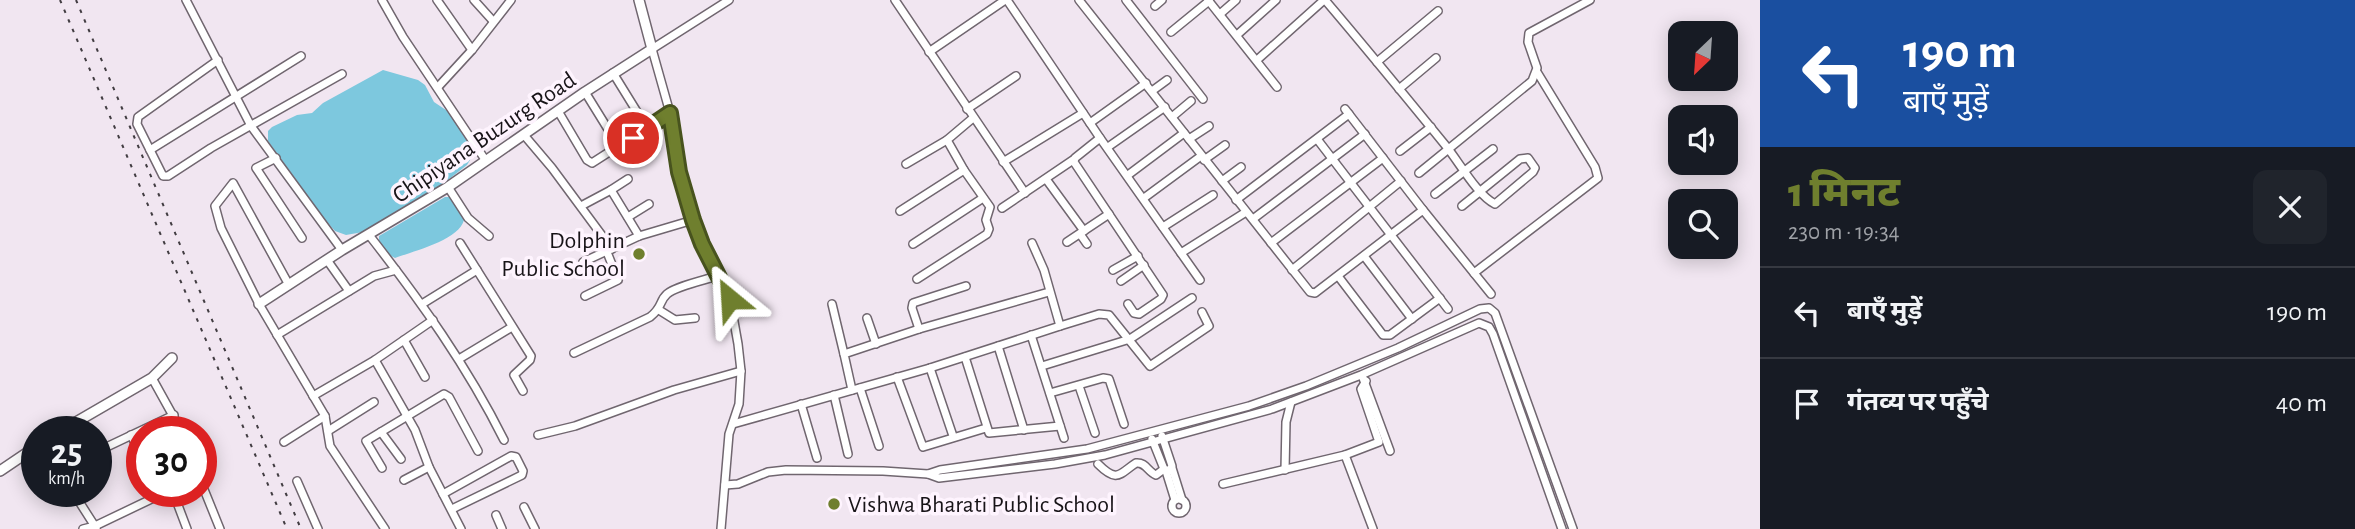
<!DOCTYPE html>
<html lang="hi">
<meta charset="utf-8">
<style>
:root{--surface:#171b24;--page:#20242c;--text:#f1f3f6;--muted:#9ea1a6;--line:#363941;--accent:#6f7f2e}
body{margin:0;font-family:"Alegreya Sans","Noto Sans Devanagari",sans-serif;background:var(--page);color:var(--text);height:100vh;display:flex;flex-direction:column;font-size:26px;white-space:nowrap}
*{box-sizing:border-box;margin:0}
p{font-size:23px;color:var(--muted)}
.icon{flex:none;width:38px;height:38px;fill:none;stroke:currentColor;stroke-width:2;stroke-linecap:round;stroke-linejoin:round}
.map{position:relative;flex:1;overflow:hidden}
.side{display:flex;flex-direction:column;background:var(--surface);width:595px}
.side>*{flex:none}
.guide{background:#1a4fa0;color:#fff;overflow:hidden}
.needle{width:46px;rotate:205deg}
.tools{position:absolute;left:1668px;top:21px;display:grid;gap:14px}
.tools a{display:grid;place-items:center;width:70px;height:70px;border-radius:14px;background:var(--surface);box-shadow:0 4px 18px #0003;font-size:35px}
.speed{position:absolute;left:21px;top:416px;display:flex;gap:14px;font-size:35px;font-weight:700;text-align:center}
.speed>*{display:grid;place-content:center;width:91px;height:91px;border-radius:50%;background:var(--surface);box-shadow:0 4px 18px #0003;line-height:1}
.speed small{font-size:18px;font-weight:400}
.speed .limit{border:10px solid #d22;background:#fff;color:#111}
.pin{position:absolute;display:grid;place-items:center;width:60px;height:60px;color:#fff;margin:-30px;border:4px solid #fff;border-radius:50%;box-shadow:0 2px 7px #0007}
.me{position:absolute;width:77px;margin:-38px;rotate:333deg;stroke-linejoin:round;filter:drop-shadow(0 0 5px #0008)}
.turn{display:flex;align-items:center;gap:24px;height:147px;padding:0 28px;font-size:32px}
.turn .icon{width:91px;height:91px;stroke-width:2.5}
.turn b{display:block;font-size:49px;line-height:60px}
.round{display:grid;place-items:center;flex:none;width:74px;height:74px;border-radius:14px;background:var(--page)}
.head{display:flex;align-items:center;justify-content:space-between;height:119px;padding:0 28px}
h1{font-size:42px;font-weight:800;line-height:52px;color:var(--accent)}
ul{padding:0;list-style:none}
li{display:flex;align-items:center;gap:21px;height:91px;padding:0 28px;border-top:2px solid var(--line)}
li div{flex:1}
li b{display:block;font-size:26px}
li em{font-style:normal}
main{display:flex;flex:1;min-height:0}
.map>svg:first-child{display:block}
</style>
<main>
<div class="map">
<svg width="1760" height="529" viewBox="0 0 1760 529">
<rect width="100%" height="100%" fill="#f1e6f1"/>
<g fill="#7dc8de">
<polygon points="383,70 418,80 425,85 434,102 449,112 471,144 473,155 467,165 435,190 382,223 363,232 346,235 335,231 326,221 268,141 268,131 272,127 297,115 312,113 323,103"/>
<path d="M445,197h5l14,23c-5,20 -50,31 -69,38l-6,-3 -10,-14v-5z"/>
</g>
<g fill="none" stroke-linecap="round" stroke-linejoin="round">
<g stroke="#70666f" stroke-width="10">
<g id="minor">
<polyline points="186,0 251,126 342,250"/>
<polyline points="382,0 403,37 486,161"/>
<polyline points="437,0 472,50"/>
<polyline points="474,0 493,21"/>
<polyline points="895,0 1025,193"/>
<polyline points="1007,0 1100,138 1200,280"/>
<polyline points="1079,0 1310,292 1315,293 1423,210 1491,294"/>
<polyline points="1126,0 1203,99"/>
<polyline points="1208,0 1277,87"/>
<path d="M1325,0c41,48 81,97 121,146 13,16 32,50 49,58l38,-32 2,-4 -7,-10 -8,1 -58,47"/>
<polyline points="1155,6 1162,0"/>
<polyline points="1220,14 1236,0"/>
<polyline points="1171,32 1209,1"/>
<polyline points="1237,35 1276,0"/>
<polyline points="929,52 1005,0"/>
<polyline points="218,60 138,117 137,124 163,176 168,176 211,148 342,74"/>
<polyline points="1257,60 1324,0"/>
<polyline points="1377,62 1438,11"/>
<polyline points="613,73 647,128"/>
<polyline points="438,87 472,50 511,0"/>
<polyline points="1399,89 1436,58"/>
<polyline points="1152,91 1167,80"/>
<polyline points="585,92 619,147"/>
<polyline points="967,109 1016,76"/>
<polyline points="1345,109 1423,210"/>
<polyline points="558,111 587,160 592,163 670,113"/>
<polyline points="1172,117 1191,101"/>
<polyline points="1090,123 1146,83"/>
<polyline points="524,135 552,168 612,249"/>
<polyline points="1100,138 1075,158 1074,162 1163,295 1161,299 1139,314 1134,313 1128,304"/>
<polyline points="1189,139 1209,126"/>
<polyline points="1317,139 1448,309"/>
<polyline points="1108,147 1165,107"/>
<polyline points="150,150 301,56"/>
<polyline points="1400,151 1431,127"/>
<polyline points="276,158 256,168 302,238"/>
<polyline points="1204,160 1225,145"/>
<polyline points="1003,162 1083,113"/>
<polyline points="906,164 947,140"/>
<polyline points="1419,173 1532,81 1537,68 1528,42 1529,33 1590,0"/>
<polyline points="1128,175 1184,133"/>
<polyline points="628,179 611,190 639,236"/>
<polyline points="1046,179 1084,231"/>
<polyline points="1222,181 1241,167"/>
<polyline points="448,187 468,218 489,236"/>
<polyline points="1435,194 1493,149"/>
<polyline points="1144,198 1201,156"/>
<polyline points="1236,200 1349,114"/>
<polyline points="581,206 611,190"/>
<polyline points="1002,208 1073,160"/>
<polyline points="900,211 964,170"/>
<polyline points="628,217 649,204"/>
<polyline points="1253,219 1365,134"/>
<polyline points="1163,227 1213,195"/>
<polyline points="1080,234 1087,244"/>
<path d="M369,235c51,65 98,131 135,205"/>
<polyline points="1067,242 1109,214"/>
<polyline points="460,243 531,356 530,360 514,375 523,391"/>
<polyline points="1032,243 1044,270 1060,326 1099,314 1109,315 1150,366 1209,326 1202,312"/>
<polyline points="1271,243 1383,158"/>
<polyline points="913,244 983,198"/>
<polyline points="1181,253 1246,212"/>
<polyline points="1364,256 1412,319"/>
<polyline points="327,260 349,291"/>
<polyline points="583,262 639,236 693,220"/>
<polyline points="1113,270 1138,256"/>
<polyline points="1292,270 1401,181"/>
<polyline points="1474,273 1598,178 1595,167 1537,72"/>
<polyline points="1338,276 1383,335 1390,335 1440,298"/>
<polyline points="917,279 987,234 989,229 986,220 990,207 964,170 947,140 973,118"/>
<polyline points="1121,281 1144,265"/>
<polyline points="289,285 233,183 215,206 221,228 259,304 325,416 330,446 385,529"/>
<polyline points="585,296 618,280 607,252"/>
<polyline points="422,304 477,270"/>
<polyline points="832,304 844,354"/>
<polyline points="659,310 675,320 695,318"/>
<polyline points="867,318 876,344"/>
<polyline points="919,329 912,308 913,303 966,286"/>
<polyline points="277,335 374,276 396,270"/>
<polyline points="1031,335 1064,438"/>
<polyline points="404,340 425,377"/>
<polyline points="998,346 1024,430"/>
<path d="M574,353l76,-36c13,-10 9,-16 17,-23 9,-8 38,-14 50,-18"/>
<polyline points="965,357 989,433 1060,426"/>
<polyline points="459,359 512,327"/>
<polyline points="375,360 415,430 429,467 461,529"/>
<polyline points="1042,366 1130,339 1192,298"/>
<polyline points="930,368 953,436"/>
<polyline points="897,377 923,447 986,428"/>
<polyline points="152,378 182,432"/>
<polyline points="1363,378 1390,451"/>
<polyline points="1079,386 1095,433"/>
<polyline points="860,388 879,446"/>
<polyline points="852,390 844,354 919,329 1049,292"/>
<polyline points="1050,393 1103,378 1109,379 1124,424"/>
<polyline points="834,395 848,454"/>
<polyline points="313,396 375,360 433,320"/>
<polyline points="801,404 817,458"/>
<polyline points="733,424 930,368 1060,326"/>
<polyline points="328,431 374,402"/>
<polyline points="381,432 401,459"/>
<polyline points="131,435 142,457"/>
<polyline points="538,435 575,426 674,390 741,371"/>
<polyline points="1152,439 1164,469 1169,471 1172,466 1162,436"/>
<polyline points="284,442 325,416"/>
<polyline points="96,452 174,415"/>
<polyline points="1345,455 1373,529"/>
<path d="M1098,464c20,20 22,9 38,-1 10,-1 12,9 20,12l8,-6"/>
<polyline points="382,468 366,441 444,394 449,397 478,451"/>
<polyline points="1172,468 1182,500"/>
<polyline points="1285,470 1286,422 1291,402"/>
<polyline points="1166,471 1175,500"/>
<polyline points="928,474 940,470 1087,449 1249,406 1306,386 1398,348 1480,309 1489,308 1495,313 1573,529"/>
<polyline points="404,480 429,467"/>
<polyline points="297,481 318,529"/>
<polyline points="201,482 220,529"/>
<polyline points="1223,484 1345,455 1379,442 1361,389 1366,381"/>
<polyline points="725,485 738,484 768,472 786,470 883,471 928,474 939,478 1055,464 1105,455 1272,409 1361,375 1479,323 1489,327 1493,334 1562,529"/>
<polyline points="73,492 96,528"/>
<polyline points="173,492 187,529"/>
<polyline points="443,494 511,456 516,457 523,471 522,475 452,509"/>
<circle cx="1179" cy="506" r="7"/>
<polyline points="524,507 535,529"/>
<polyline points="496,515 502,529"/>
<polyline points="83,529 95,526 166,492"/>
<polyline points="721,529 729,434 739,404 741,371 738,344 730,299 702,244 693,220 679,172 670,113 652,49 729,0"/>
</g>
</g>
<g stroke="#70666f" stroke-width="12">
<g id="tertiary">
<polyline points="259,304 342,250 448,187 585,92 652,49 639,0"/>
<polyline points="59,432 152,378 172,358"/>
<polyline points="0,471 37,446"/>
</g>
</g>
<use href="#minor" stroke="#fff" stroke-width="7"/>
<use href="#tertiary" stroke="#fff" stroke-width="9"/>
<g stroke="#413c41" stroke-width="2" stroke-dasharray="3.5 7" stroke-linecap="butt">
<polyline points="60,0 287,529"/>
<polyline points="76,0 301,529"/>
</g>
</g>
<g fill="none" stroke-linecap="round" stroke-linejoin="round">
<g stroke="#48531e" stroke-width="18">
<polyline id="route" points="633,138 670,113 679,172 693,220 702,244 730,299"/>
</g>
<use href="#route" stroke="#6f7f2e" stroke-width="12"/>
</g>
<g fill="#6f7f2e" stroke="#fef4fe" stroke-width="2.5">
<circle cx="639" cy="254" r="7"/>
<circle cx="834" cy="504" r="7"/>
</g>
<g text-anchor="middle" stroke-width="7" stroke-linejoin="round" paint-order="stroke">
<g font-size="24" fill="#181418" stroke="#fef4fe">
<text transform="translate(484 137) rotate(-34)" y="8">Chipiyana Buzurg Road</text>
</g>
<g font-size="24" fill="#181418" stroke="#fef4fe" text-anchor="end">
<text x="625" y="248">Dolphin<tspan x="625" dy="28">Public School</tspan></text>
<text x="848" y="512" text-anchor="start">Vishwa Bharati Public School</text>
</g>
</g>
</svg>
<div class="tools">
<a><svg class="needle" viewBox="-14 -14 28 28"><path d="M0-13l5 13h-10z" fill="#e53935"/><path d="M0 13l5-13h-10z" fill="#9ea1a6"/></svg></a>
<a><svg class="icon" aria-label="sound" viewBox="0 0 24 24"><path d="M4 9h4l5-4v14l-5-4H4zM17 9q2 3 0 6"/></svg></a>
<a><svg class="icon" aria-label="search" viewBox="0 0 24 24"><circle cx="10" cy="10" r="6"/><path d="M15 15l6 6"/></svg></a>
</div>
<div class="speed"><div>25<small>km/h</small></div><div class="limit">30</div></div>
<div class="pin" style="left:633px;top:138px;background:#d93025"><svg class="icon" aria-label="arrive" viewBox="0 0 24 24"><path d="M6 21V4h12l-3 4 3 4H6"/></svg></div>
<svg class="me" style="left:730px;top:299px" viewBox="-20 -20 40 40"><path d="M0-17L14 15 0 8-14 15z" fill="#6f7f2e" stroke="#fff" stroke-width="4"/></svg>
</div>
<section class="side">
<div class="guide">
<div class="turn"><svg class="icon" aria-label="left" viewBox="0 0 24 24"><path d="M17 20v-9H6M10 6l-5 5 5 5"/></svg><div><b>190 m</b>बाएँ मुड़ें</div></div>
</div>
<div class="head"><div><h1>1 मिनट</h1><p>230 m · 19:34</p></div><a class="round"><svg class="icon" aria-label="close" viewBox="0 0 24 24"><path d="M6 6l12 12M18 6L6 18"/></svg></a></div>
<ul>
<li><svg class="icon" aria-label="left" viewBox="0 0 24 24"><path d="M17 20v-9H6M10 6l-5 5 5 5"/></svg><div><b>बाएँ मुड़ें</b></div><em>190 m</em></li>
<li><svg class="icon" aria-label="arrive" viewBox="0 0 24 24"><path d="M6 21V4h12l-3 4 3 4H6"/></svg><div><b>गंतव्य पर पहुँचे</b></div><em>40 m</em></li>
</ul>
</section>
</main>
